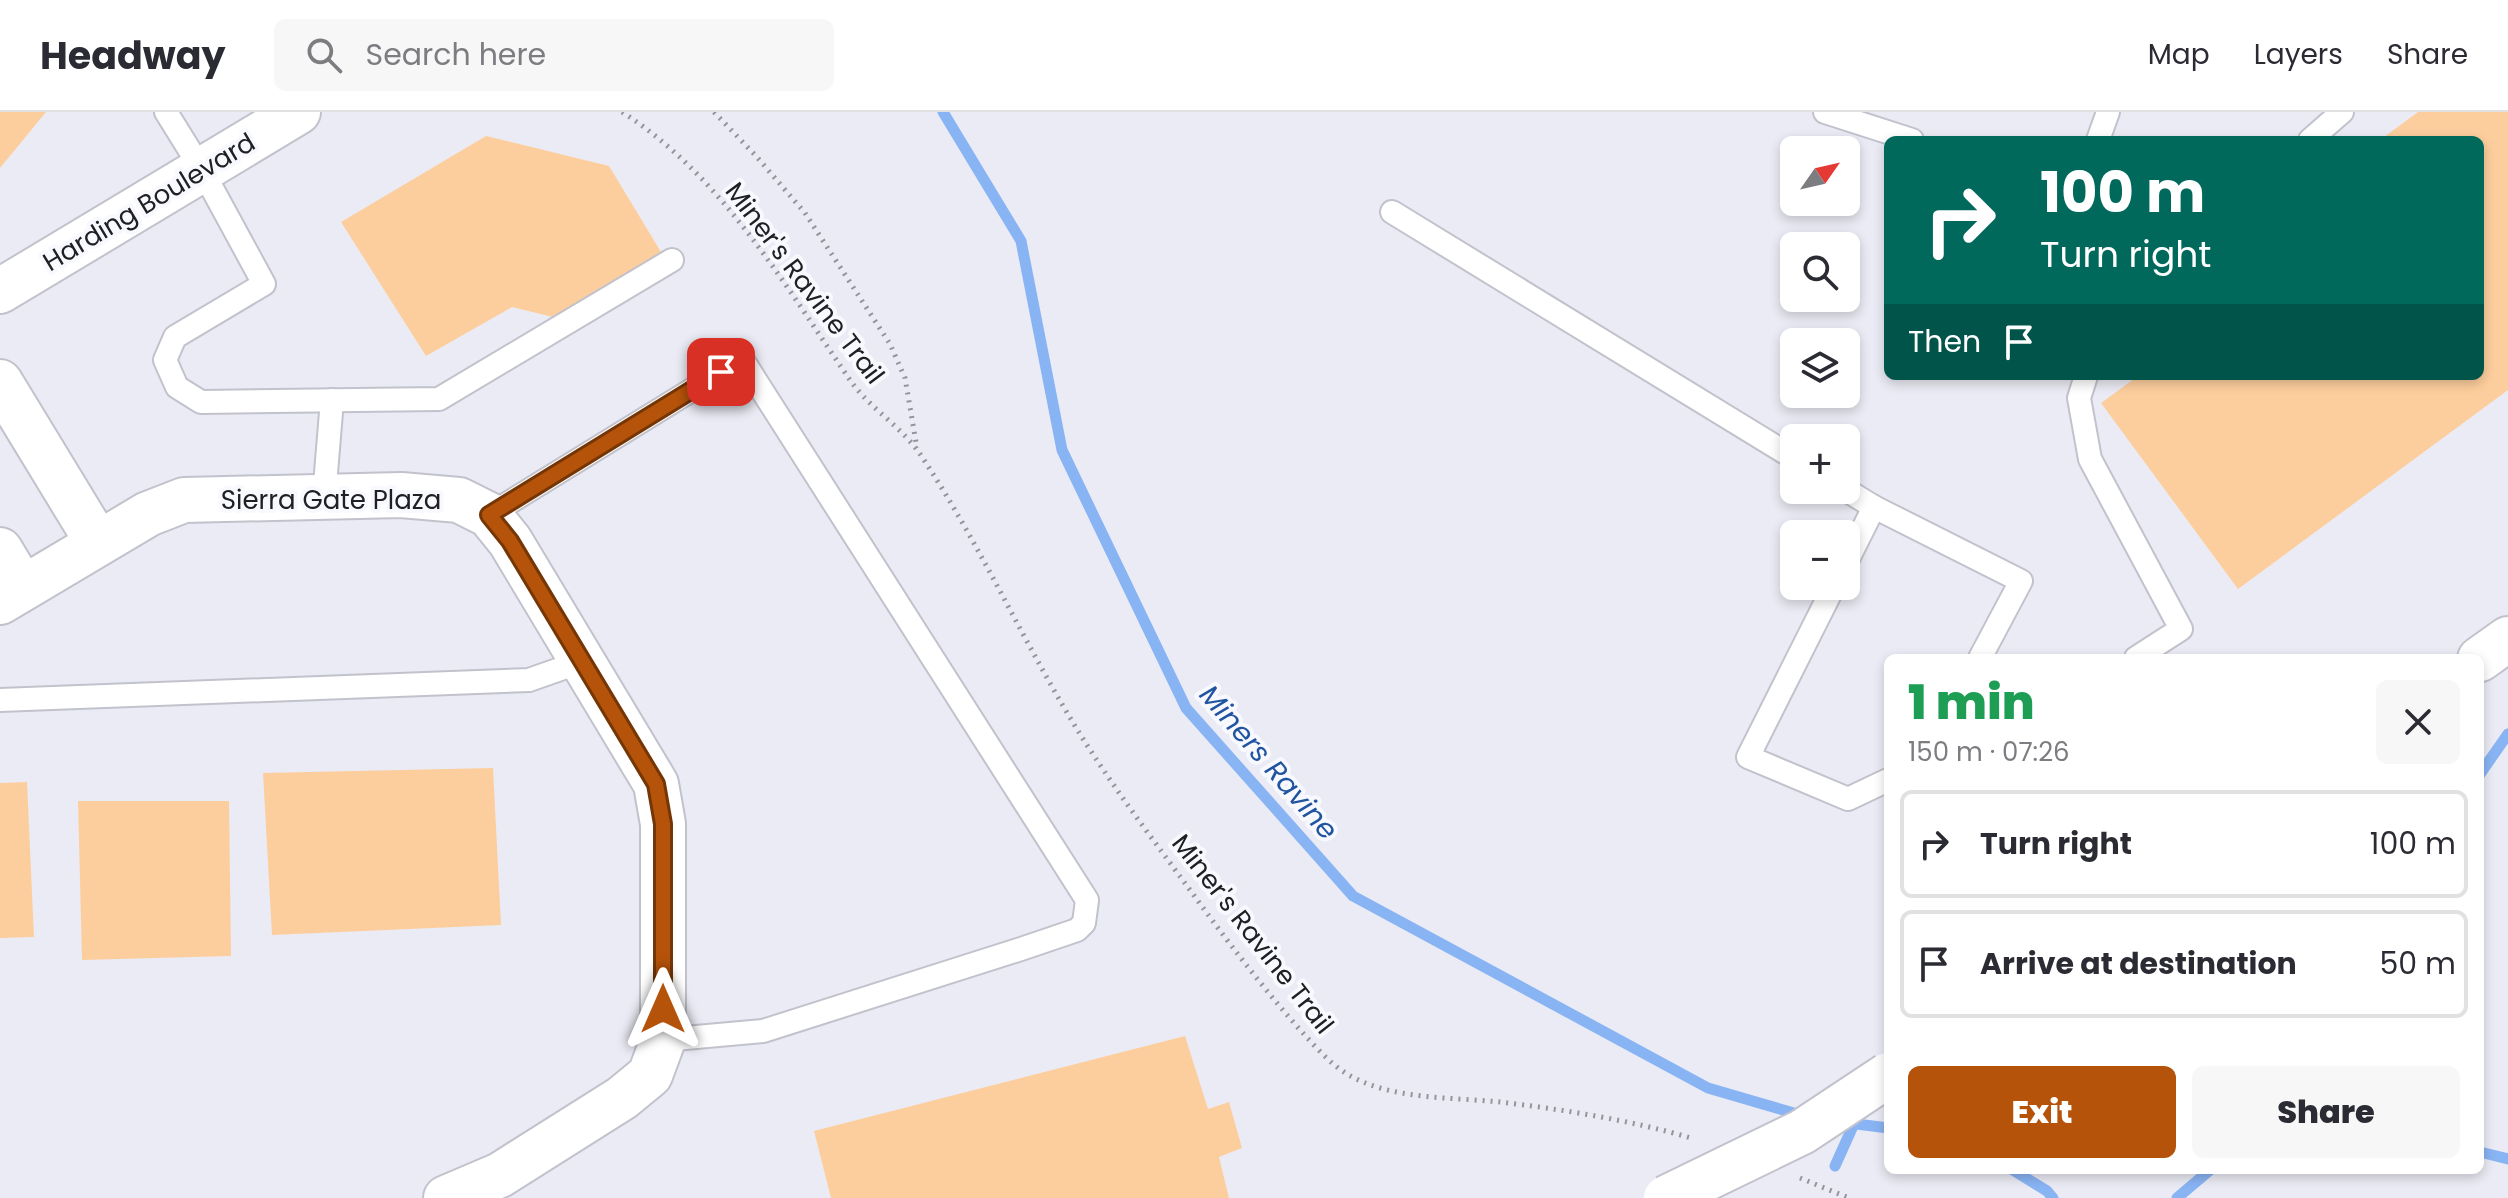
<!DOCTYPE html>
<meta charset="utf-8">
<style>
:root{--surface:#fff;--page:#f7f7f7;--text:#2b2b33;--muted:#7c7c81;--line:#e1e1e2;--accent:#b45309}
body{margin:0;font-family:Poppins,sans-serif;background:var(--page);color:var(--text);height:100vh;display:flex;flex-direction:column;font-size:30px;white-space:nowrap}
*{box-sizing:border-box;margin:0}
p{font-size:26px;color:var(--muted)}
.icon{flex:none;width:44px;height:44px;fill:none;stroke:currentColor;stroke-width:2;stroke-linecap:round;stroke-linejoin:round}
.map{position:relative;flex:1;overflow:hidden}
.side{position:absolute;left:1884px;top:542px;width:600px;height:520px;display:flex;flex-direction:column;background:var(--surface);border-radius:12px;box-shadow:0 4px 12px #0003}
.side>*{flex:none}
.banner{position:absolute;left:1884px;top:24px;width:600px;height:244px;border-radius:12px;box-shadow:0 4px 12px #0003;background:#00695c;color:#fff;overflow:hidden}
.needle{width:52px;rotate:56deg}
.tools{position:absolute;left:1780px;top:24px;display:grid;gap:16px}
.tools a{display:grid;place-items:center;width:80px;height:80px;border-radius:12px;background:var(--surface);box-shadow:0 4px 12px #0003;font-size:40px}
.pin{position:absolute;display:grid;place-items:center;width:68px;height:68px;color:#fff;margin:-34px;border-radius:16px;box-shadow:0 4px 12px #0006}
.me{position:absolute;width:88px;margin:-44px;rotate:0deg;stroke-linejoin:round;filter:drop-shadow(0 0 6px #0008)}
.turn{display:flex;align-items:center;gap:28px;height:168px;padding:0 24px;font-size:36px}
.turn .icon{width:104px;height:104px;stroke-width:2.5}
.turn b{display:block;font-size:56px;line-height:68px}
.then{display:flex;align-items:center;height:76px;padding:0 24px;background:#0003;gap:16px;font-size:30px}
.round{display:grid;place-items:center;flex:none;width:84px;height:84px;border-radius:12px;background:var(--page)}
.summary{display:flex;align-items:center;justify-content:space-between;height:136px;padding:0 24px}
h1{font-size:48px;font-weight:800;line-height:60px;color:#1e9e55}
.action{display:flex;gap:16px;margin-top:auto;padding:16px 24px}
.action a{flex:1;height:92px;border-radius:12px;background:var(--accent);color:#fff;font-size:32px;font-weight:800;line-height:92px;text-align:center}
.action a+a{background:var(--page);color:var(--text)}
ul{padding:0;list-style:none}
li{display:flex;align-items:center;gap:24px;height:108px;margin:0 16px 12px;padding:0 8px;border:4px solid var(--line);border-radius:12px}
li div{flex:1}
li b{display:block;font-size:30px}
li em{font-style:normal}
header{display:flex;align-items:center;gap:48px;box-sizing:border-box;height:112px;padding:0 40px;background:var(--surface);border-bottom:2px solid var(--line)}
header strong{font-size:38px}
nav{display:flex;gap:44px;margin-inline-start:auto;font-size:28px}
.search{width:560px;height:72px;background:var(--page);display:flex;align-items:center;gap:20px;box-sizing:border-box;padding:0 28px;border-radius:12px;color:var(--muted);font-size:30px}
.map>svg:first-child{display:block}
</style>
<header>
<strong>Headway</strong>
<div class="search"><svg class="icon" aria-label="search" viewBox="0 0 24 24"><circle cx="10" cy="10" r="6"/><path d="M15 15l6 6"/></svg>Search here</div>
<nav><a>Map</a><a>Layers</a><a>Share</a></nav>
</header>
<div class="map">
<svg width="2508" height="1086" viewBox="0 0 2508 1086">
<rect width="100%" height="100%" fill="#ebebf5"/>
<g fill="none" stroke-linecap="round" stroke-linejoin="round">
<g stroke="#89b4f4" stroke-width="11">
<polyline points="943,0 1021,129 1062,338 1186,596 1353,784 1708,976 1804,1004"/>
<polyline points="2480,662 2508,622"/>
<polyline points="1841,1010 1888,1016"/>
<polyline points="2480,1040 2508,1047"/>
<polyline points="1835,1054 1853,1014"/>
<polyline points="2013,1058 2047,1079 2053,1086"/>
<polyline points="2177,1086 2210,1058"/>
</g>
</g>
<g fill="#fdce9d">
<polygon points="0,0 46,0 0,56"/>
<polygon points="2418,0 2508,0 2508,278 2238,477 2101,291 2138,264 2480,264 2480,28 2380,28"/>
<polygon points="486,24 609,54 661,140 557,206 512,195 426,244 341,110"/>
<polygon points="493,656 501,813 272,823 263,661"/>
<polygon points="27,670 34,825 0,826 0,671"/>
<polygon points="78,689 229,689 231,844 82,848"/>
<polygon points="1185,924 1208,997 1229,990 1242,1036 1219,1045 1229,1086 831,1086 814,1019"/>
</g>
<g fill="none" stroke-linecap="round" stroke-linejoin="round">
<g stroke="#c2c2cc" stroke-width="26">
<g id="lane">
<polyline points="166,0 202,58 264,172 175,225 165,248 177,275 201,290 439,287 672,148"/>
<polyline points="1825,0 1912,28"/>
<polyline points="2098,28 2108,0"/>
<polyline points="2310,28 2342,0"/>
<polyline points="1392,100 1794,346"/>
<polyline points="2086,264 2079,286 2090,347 2181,517 2136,546"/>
<polyline points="1846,378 1874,395"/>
<polyline points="324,385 332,288"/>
<polyline points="489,403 742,247 1087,788 1084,811 1077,818 1021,837 763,919 663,928"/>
<polyline points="1846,451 1874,395 2021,469 1980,546"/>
<polyline points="1834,474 1748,645 1848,687 1888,668"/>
<polyline points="0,588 529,568 583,549"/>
</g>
</g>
<g stroke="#c2c2cc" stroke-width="48">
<g id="street">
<polyline points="0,270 98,431"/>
<polyline points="0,438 23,476"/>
<polyline points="0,490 148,402 184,388 401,383 459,388 489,403 510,429 656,672 663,712 663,928 650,963 622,986 500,1063 446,1086"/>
</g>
</g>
<g stroke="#c2c2cc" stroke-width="48">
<polyline id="secondary" points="0,179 298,0"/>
</g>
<g stroke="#c2c2cc" stroke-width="48">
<polyline id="highway" points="2480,547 2508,527"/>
</g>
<g stroke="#94949b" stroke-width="5" stroke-dasharray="2 6" stroke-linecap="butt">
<path d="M622,0c100,64 162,172 228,268 19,28 51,46 70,74 57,85 99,179 152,267 38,63 83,121 126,180 33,45 66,88 103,130 14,15 28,32 46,43 44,26 103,23 153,28 60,7 136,19 194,37"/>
<polyline points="714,0 756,44 805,101 890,232 905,266 917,336"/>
<polyline points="1800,1066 1849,1086"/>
</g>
<use href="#lane" stroke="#fff" stroke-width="22"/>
<use href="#street" stroke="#fff" stroke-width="44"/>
<use href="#secondary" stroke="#fff" stroke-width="44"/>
<use href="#highway" stroke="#fff" stroke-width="44"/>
<g stroke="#c2c2cc" stroke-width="48" stroke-linecap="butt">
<polyline id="highway-bridge" points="1666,1086 1802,1020 1888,963"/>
</g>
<use href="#highway-bridge" stroke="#fff" stroke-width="44"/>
</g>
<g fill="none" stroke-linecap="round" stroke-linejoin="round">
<g stroke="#753606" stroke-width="20">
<polyline id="route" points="663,897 663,712 656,672 510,429 489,403 721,260"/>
</g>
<use href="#route" stroke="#b45309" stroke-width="14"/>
</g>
<g text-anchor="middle" stroke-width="8" stroke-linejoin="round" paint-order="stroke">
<g font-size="26" fill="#202023" stroke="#f8f8ff">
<text transform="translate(149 90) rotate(-31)" y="9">Harding Boulevard</text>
<text transform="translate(805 171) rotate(53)" y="9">Miner's Ravine Trail</text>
<text x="331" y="397">Sierra Gate Plaza</text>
<text transform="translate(1253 822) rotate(52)" y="9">Miner's Ravine Trail</text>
</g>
<g font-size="28" font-style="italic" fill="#2054a0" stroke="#f8f8ff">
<text transform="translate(1269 650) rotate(49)" y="10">Miners Ravine</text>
</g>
</g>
</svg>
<div class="tools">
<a><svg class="needle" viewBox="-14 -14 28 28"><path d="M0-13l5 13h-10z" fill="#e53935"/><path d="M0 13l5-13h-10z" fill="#7c7c81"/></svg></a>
<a><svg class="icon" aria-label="search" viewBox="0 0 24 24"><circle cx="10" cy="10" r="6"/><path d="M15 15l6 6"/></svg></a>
<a><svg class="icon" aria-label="layers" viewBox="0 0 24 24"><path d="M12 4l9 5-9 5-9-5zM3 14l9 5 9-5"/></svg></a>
<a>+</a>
<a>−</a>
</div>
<div class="pin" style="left:721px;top:260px;background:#d93025"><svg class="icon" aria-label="arrive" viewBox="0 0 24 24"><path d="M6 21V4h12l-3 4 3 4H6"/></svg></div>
<svg class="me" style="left:663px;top:897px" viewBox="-20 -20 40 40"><path d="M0-17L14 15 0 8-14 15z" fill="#b45309" stroke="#fff" stroke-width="4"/></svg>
<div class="banner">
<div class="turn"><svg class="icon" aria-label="right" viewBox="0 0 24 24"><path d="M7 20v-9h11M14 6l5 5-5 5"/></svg><div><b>100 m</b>Turn right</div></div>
<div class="then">Then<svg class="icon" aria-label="arrive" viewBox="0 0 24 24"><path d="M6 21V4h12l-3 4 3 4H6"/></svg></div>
</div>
<section class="side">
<div class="summary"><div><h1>1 min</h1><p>150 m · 07:26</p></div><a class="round"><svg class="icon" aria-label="close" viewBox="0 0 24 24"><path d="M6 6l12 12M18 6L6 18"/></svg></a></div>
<ul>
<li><svg class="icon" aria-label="right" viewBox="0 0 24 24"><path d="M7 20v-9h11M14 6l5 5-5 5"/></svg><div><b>Turn right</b></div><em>100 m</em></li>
<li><svg class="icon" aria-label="arrive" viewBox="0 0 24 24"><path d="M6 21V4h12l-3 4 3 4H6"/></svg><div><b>Arrive at destination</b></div><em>50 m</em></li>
</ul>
<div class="action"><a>Exit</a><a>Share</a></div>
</section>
</div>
